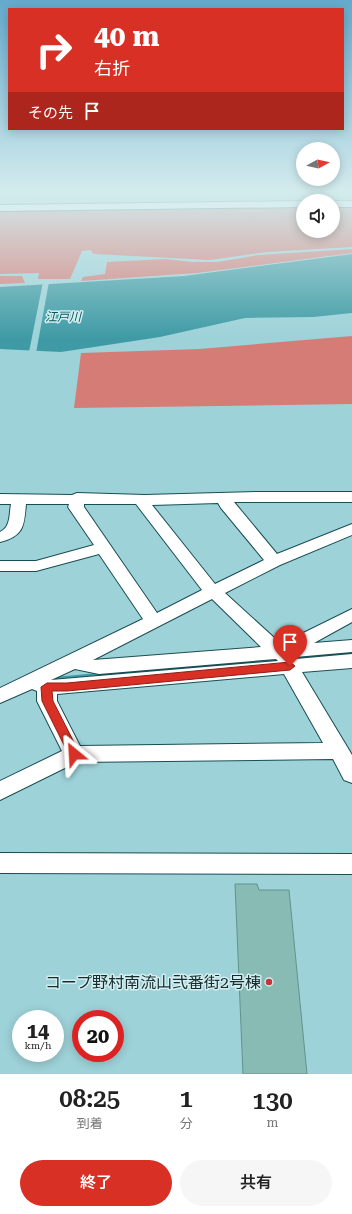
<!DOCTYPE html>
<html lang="ja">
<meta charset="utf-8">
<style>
:root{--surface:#fff;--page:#f6f6f6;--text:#222;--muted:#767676;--accent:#d93025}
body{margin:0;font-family:"Roboto Serif","Noto Sans JP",serif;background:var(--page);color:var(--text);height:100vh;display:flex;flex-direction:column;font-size:15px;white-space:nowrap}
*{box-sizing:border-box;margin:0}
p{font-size:13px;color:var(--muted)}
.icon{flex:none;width:22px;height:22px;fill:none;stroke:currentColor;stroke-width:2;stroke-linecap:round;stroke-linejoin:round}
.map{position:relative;height:1074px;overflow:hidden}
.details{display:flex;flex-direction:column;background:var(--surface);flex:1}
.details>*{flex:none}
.hud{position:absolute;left:8px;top:8px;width:336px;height:122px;border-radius:0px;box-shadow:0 2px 10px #0003;background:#d93025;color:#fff;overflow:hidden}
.needle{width:26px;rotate:82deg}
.tools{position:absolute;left:296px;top:142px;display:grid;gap:8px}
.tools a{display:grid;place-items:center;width:44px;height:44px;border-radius:50%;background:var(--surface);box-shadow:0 2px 10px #0003;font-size:20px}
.speed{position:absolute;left:12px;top:1010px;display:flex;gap:8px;font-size:20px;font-weight:700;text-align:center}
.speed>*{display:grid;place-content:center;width:52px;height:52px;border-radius:50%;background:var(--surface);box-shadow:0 2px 10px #0003;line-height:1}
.speed small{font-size:10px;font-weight:400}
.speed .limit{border:6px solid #d22;background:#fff;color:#111}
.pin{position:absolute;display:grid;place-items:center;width:34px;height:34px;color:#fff;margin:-41px -17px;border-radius:50% 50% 50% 0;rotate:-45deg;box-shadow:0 0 4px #0007}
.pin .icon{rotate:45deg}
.me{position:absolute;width:44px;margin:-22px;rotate:333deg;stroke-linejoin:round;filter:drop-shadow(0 0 3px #0008)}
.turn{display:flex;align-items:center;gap:14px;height:84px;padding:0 20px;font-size:18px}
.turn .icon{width:52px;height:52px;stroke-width:2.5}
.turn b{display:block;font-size:28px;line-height:34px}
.then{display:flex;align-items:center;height:38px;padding:0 20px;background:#0003;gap:8px;font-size:15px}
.eta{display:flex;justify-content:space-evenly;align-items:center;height:68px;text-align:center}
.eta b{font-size:24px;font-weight:600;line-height:28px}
.primary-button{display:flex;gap:8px;margin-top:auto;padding:8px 20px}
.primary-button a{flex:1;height:46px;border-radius:24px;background:var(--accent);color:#fff;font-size:16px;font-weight:600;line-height:46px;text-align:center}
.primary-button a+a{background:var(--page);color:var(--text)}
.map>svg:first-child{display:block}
</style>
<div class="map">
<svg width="352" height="1074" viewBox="0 0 352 1074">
<rect width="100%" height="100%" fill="#9dd2d8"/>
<g fill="#d67c76">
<polygon points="303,203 303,231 333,231 333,203 352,203 352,247 267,252 210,260 94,254 90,250 82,251 70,279 38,279 39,273 0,274 0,206"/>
<polygon points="352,249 352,253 197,273 81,281 83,277 105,274 107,262 166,259 193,262 217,262 259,255"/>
<polygon points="0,276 22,276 25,283 0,284"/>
<polygon points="352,336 352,404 74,408 81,353 199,349"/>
</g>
<polygon fill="#3e9aa4" points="352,254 352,313 313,317 245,318 160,337 61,352 0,349 0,287 184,276"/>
<polygon fill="#9dd2d8" points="43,282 49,282 36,353 29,352"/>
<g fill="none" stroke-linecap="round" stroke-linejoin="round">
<g stroke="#3e9aa4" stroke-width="5.5">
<polyline points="290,658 352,652"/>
<polyline points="52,680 281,659"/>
</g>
</g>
<polygon fill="#87bbb3" stroke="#61938c" points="235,884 257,884 259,890 289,890 307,1074 243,1074"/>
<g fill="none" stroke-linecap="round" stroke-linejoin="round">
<g stroke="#194e53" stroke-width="2">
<g id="minor">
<polygon points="303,201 303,207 0,211 0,205"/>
<rect x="333" y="201" width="19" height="6"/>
<path d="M256,492h96v10h-118l43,52 75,-30v11l-72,30 -55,28 56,51 71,-35v13l-38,21 38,-3v12l-57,5 1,2 56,-5v14l-50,4 50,83v28l-8,-3 -11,-21 -256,3 -77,38v-19l62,-30 -25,-50v-10l-5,-2 -32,14v-15l143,-69 -44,-65 -63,17h-36v-10h36l58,-16 -26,-38 1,-3h-43c-2,22 -2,32 -26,38v-10c11,-5 9,-18 11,-28h-11v-10l72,1 5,-2 68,2zM218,503l3,5 43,52 -49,24 -63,-79zM84,504h52l66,86 -45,23 -73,-106zM212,599l49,48 -168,13zM276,659l2,2 -227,19 24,-11 24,5zM284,674l39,69 -243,3 -23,-45v-7z"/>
<polygon points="0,853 352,854 352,874 0,873"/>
</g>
</g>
<use href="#minor" fill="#fff" fill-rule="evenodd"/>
</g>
<linearGradient id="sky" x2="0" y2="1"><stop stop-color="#64aacd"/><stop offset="0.56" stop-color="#d3ebed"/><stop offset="1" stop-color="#d3ebed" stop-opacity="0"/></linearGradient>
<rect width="352" height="339" fill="url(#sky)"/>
<polygon fill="#d93025" stroke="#8d1f18" points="290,662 295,666 290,670 67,691 52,691 53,701 80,754 78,757 70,757 42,701 41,687 47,683 67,683"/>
<circle fill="#c53538" stroke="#d3eef0" stroke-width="1.5" cx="269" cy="982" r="4"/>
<g text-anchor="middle" stroke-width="3" stroke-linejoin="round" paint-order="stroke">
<g font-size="12" font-style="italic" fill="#05575e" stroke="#d3eef0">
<text x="63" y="321">江戸川</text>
</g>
<g font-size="16" fill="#172c2f" stroke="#d3eef0" text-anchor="end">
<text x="261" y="988">コープ野村南流山弐番街2号棟</text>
</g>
</g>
</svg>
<div class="tools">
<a><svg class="needle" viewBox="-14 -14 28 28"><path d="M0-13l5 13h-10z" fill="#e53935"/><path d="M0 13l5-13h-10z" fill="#767676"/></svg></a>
<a><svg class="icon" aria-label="sound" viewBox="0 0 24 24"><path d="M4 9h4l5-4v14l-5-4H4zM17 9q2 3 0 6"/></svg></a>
</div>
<div class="speed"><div>14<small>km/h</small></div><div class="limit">20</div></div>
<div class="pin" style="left:290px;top:666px;background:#d93025"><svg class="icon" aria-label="arrive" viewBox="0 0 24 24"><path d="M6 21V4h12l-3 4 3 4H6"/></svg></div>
<svg class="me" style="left:74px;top:754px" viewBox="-20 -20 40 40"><path d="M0-17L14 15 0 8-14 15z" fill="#d93025" stroke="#fff" stroke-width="4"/></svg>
<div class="hud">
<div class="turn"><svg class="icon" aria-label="right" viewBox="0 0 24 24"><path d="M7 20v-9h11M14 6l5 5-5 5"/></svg><div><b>40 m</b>右折</div></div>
<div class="then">その先<svg class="icon" aria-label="arrive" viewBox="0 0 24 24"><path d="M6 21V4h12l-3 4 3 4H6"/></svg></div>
</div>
</div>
<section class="details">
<div class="eta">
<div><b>08:25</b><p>到着</p></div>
<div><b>1</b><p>分</p></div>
<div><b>130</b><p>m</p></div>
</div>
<div class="primary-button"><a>終了</a><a>共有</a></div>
</section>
